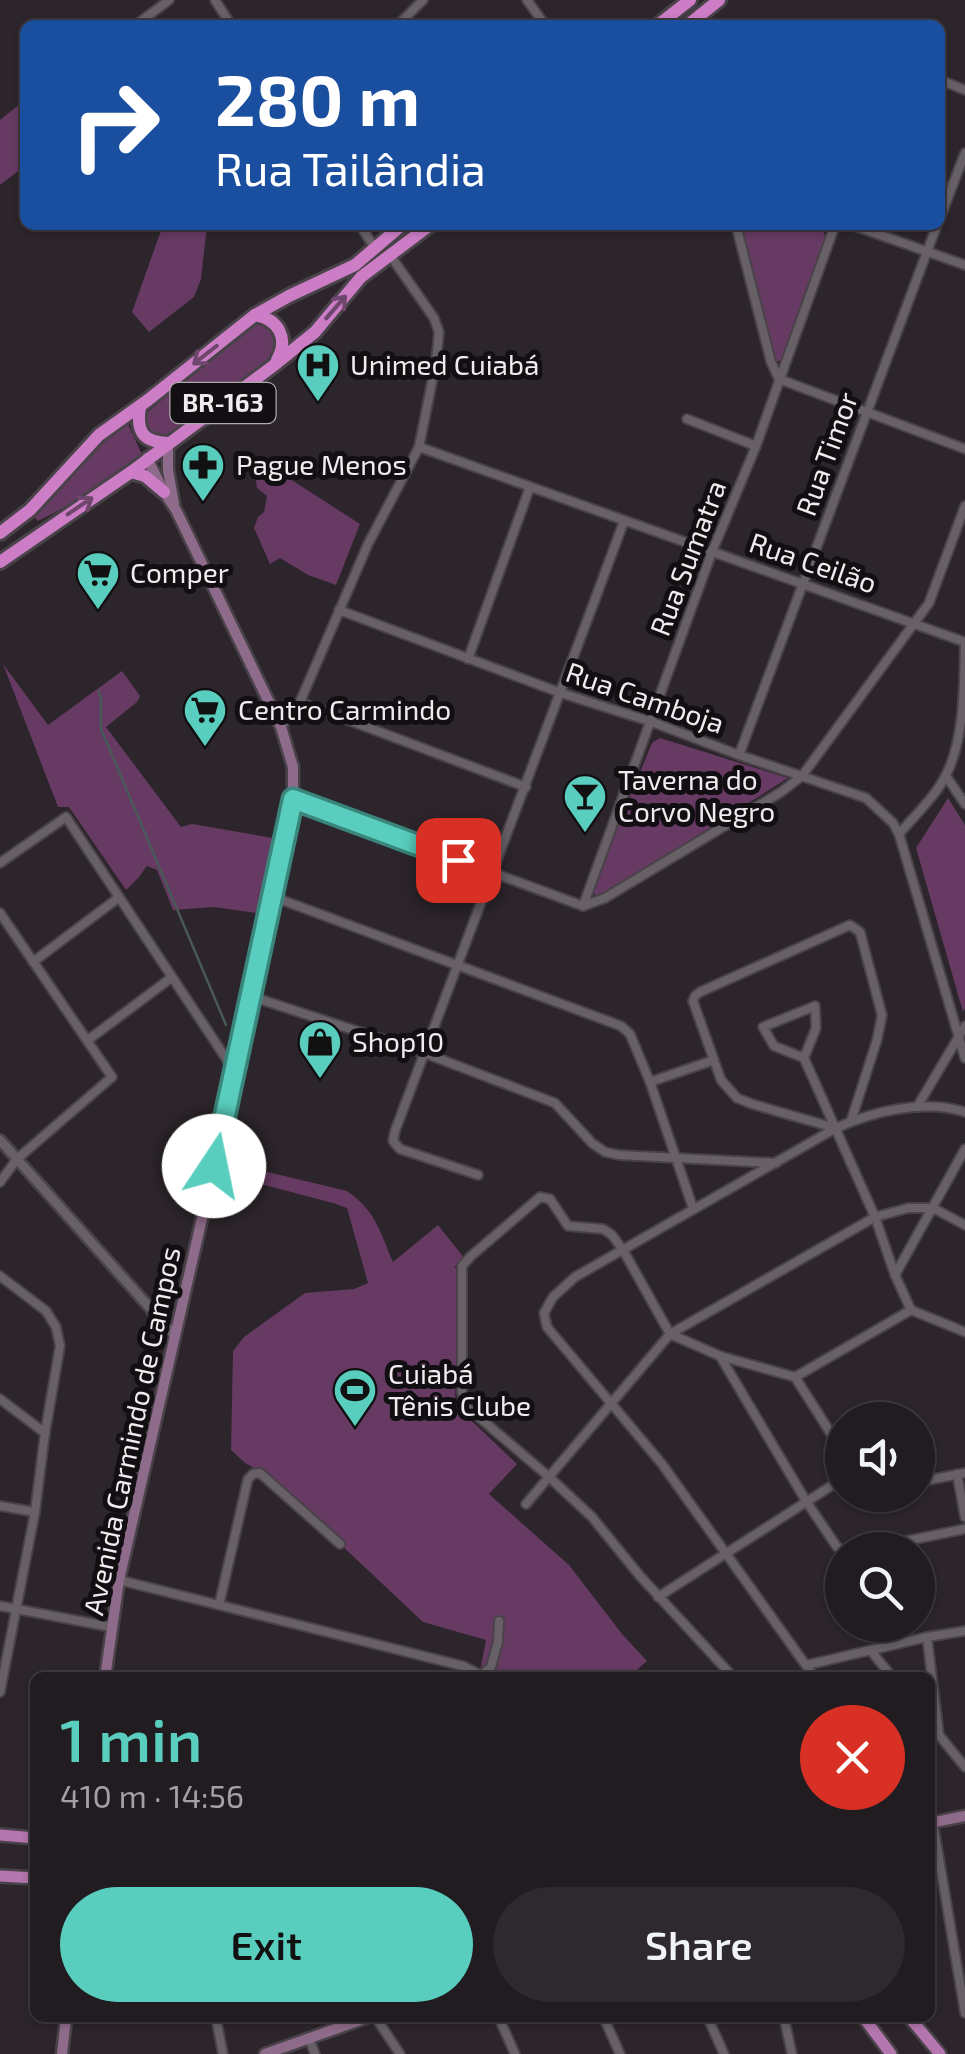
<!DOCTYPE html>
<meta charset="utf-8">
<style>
:root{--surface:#211c20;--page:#2d292d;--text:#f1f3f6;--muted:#a2a1a5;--line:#3e3a3e;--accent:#59cebe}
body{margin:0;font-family:"Exo 2",sans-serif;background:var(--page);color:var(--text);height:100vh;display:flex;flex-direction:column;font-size:38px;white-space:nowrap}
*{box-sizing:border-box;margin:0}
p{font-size:32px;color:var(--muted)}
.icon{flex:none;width:55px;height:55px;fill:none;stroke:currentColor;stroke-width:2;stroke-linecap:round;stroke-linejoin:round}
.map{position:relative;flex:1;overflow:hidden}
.drawer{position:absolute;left:30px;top:1672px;width:905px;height:350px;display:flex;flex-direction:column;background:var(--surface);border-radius:15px;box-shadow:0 2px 8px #0004,0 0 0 2px var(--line)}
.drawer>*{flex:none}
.banner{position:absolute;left:20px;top:20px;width:925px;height:210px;border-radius:15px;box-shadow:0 2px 8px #0004,0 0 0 2px var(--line);background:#1a4fa0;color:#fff;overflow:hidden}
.controls{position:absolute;left:825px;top:1402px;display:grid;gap:20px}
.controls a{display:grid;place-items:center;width:110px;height:110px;border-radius:50%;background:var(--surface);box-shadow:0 2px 8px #0004,0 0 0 2px var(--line);font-size:50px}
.pin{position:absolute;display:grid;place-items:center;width:85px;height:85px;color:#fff;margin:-42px;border-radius:20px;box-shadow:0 5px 15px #0006}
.me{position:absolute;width:110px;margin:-55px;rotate:11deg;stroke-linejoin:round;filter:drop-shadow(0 0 8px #0008)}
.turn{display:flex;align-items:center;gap:35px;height:210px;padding:0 30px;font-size:45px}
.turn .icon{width:130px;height:130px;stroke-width:2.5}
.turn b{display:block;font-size:70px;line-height:85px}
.round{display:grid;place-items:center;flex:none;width:105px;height:105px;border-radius:52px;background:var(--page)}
.summary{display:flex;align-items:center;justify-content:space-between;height:170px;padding:0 30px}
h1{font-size:60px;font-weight:600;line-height:75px;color:var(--accent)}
.button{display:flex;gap:20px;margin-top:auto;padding:20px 30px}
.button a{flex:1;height:115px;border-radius:60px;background:var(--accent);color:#111;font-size:40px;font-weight:600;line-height:115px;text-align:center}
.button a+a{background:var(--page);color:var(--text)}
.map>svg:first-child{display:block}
</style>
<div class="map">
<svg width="965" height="2054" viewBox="0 0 965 2054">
<rect width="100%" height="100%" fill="#2c252b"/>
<g fill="#663a62">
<polygon points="25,100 25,120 21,127 25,134 25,166 0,185 0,120"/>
<polygon points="163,225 207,225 201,279 194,297 149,332 132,312"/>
<polygon points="741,225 812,225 822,228 826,238 781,361 775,361"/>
<polygon points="254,322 261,322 275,327 278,351 168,438 148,435 144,418 148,412"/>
<polygon points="128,424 144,459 89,495 38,521 33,516 94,450"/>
<polygon points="259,459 360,524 336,585 308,575 280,558 270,564 254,528 258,517 264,512 267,496 257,488 255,473"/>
<polygon points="3,664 48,725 122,671 140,696 137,702 106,727 181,827 192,824 273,838 256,913 214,907 173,910 157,870 147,866 139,877 126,890 69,807 58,807"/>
<polygon points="660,738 788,778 599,898 591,891 652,743"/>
<polygon points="948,798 965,825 965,1008 963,1012 916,848"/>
<path d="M222,1161l125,30c29,20 33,41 46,71l45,-37 27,34 -10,7 3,10 -3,129 62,59 -28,30 80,71 53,69 25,27 -18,16h-145l-4,-6 6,-31 -63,-18 -152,-143 -27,-17 -13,-12 2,-99 11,-14 61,-44 49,-4 14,-6 -21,-75 -14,-5 -114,-30z"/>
</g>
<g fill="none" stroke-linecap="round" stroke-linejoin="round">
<polyline stroke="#485958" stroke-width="2.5" points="99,691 101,700 101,729 226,1025"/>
<g stroke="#494349" stroke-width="12">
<g id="minor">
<polyline points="215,0 231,25"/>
<polyline points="527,0 545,25"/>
<polyline points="136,25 169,0"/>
<polyline points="398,25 423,0"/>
<polyline points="940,80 965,90"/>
<polyline points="940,218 965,153"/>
<polyline points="360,225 374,247"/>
<polyline points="736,225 771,362 779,379 965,449"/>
<polyline points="852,225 965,265"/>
<polyline points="687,419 756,446"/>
<polyline points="419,447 965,642"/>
<polyline points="339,610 561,693 652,722 739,755 866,798 893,823 899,834 965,1058"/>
<polyline points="468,659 530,487"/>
<polyline points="300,702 526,787"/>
<polyline points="281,727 294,712 300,702 368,544 419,447 436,362 439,332 434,318 390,255"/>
<polyline points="739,755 937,225"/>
<polyline points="946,776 965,804"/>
<polyline points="293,799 583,906"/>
<path d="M899,834c16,-19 38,-39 48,-61 18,-37 17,-91 18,-131"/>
<polyline points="0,863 66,817 233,1069"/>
<polyline points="271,896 621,1026 630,1034 650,1082 693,1208"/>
<polyline points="583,906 712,552 756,446 835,225"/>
<polyline points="583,906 605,898 781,792 802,776 929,603 965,506"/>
<polyline points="0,913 112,1077 17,1159 0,1182"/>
<polyline points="33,962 118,898"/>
<polyline points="250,996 424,1053 555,1103 592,1143 605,1152 619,1155 776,1163"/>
<polyline points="88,1040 171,978"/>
<polyline points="804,1058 816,1028 815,1006 763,1027 774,1046 804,1058 875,1217 895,1275 911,1310"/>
<polyline points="650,1082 714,1060"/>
<polyline points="917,1107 965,1026"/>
<polyline points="835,1128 752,1104 737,1098 721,1080 693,1001 695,996 700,992 850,925 860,932 882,1015 877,1040 851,1121"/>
<path d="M478,1175l-78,-26 -7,-8 2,-10c76,-203 154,-406 229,-610"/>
<polyline points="895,1275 965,1149"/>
<polyline points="0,1276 46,1311 56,1327 60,1346 45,1433 35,1512 0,1692"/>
<polyline points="911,1310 965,1332"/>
<polyline points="720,1356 806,1501 837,1547 843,1550"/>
<polyline points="0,1399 45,1433"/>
<polyline points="842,1451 795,1377 911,1310"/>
<polyline points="957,1474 965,1517"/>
<polyline points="918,1482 965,1473"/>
<polyline points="526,1504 670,1334 875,1217 908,1208 933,1208 965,1225"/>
<polyline points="0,1506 35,1512"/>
<polyline points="862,1550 965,1529"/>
<polyline points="119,1580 463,1666 481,1675 481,1678"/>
<polyline points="658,1597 842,1479"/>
<polyline points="219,1605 248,1479 253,1474 260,1473 340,1544"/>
<polyline points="0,1606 111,1627"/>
<polyline points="927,1637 939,1735"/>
<polyline points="871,1651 893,1678"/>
<polyline points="807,1665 927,1637 965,1631"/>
<polyline points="481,1675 491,1667 498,1642 499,1621"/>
<polyline points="734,1678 640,1576 592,1517 548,1476 467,1407 462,1393 462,1266 471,1256 540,1197 550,1199 568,1226 603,1229 612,1235 623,1250 670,1334 720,1356 795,1377"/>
<path d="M815,1678l-153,-214 -115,-137 -3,-14 9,-16 22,-20 261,-149c38,-17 89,-29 129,-16"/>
<polyline points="930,1724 965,1767"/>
<polyline points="933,1823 965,2013"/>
<polyline points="216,2018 223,2054"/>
<polyline points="376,2018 400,2054"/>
<polyline points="499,2018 515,2054"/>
<polyline points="604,2018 620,2054"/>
<polyline points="708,2018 724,2054"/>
<polyline points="784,2018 792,2054"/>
<polyline points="309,2038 315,2054"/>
</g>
</g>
<g stroke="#494349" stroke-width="14">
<polyline id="tertiary" points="0,1140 175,1336"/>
</g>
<g stroke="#494349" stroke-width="15">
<g id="secondary">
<polyline points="168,443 168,470 174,504"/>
<polyline points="105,1678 119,1580 214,1166 293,791 293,767 281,727 176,510 164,492 147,458"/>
<polyline points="930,1823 965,1816"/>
<polyline points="62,2054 66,2018"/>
<polyline points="265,2054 366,2018"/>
</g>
</g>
<g stroke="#494349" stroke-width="16">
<g id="primary">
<polyline points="0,1835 35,1838"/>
<polyline points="0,1876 35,1878"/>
<polyline points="864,2018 891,2054"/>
<polyline points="910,2018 940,2054"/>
</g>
</g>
<g stroke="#494349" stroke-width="18">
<g id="trunk">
<polyline points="658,25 690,0"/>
<polyline points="688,25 719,0"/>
<path d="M255,315c24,4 34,24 22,45"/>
<path d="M140,406c-4,25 2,36 28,37"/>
<polyline points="131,472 145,476 164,492"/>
<polyline points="0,533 30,510 99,435 148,400 255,315 289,296 355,265 402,225"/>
<polyline points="0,562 131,472 273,366 315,332 361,277 430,225"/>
</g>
</g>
<use href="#minor" stroke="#686067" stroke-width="8"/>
<use href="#tertiary" stroke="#686067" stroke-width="9"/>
<use href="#secondary" stroke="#8e6b8a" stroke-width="10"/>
<use href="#primary" stroke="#b376ae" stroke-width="11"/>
<use href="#trunk" stroke="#cc7dc6" stroke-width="12"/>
</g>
<defs><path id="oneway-shaft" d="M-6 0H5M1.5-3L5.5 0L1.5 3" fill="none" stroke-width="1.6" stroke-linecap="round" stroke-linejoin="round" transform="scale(2.5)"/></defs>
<g stroke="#6f466c">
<use href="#oneway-shaft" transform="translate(336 307) rotate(-49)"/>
<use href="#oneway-shaft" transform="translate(205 355) rotate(142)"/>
<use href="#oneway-shaft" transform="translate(80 506) rotate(-34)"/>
</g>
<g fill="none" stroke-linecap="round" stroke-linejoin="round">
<g stroke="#3a867c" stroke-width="25">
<polyline id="route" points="214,1166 293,799 458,860"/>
</g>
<use href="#route" stroke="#59cebe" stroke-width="18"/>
</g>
<defs>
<g id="hospital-pin" transform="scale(2.25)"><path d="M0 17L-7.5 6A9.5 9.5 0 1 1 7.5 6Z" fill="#59cebe" stroke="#120f12"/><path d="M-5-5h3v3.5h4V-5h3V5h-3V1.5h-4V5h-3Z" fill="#111"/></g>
<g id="pharmacy-pin" transform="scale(2.25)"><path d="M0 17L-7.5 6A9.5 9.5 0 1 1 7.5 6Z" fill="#59cebe" stroke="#120f12"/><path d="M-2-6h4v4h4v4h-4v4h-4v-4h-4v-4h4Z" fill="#111"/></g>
<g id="supermarket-pin" transform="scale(2.25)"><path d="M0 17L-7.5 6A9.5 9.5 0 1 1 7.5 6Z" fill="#59cebe" stroke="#120f12"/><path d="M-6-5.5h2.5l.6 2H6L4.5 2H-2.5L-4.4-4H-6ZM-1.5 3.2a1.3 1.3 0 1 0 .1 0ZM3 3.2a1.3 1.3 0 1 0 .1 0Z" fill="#111"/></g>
<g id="bar-pin" transform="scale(2.25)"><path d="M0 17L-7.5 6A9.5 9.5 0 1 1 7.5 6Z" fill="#59cebe" stroke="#120f12"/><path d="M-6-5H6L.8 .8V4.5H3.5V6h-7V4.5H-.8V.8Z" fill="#111"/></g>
<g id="shop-pin" transform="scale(2.25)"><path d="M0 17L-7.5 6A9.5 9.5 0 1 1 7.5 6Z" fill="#59cebe" stroke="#120f12"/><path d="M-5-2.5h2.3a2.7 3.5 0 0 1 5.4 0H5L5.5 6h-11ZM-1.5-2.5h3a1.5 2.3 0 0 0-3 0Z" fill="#111"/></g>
<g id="stadium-pin" transform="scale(2.25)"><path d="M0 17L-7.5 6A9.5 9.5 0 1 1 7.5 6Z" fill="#59cebe" stroke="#120f12"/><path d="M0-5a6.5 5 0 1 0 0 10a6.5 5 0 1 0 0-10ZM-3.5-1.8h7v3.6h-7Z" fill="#111"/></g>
</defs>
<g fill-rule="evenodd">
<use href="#hospital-pin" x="318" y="365"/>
<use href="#pharmacy-pin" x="203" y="465"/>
<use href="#supermarket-pin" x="98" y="573"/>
<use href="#supermarket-pin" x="205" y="710"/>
<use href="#bar-pin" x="585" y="796"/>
<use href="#shop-pin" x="320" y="1042"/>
<use href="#stadium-pin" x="355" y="1390"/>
</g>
<g text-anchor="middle" stroke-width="10" stroke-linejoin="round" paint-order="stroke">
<rect fill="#120f12" stroke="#ada9ad" stroke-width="2.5" x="170.5" y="383" width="105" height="40" rx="8"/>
<g font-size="25" font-weight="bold" fill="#f0ebef">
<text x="223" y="412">BR-163</text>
</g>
<g font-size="28" fill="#f0ebef" stroke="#120f12" text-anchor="start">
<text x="350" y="375">Unimed Cuiabá</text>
<text x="236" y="475">Pague Menos</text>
<text x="130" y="583">Comper</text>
<text x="238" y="720">Centro Carmindo</text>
<text x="618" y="790">Taverna do<tspan x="618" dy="32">Corvo Negro</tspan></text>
<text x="352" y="1052">Shop10</text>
<text x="388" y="1384">Cuiabá<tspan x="388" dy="32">Tênis Clube</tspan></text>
</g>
<g font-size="28" fill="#f0ebef" stroke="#120f12">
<text transform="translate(827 454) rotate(-70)" y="10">Rua Timor</text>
<text transform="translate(688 558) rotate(-69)" y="10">Rua Sumatra</text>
<text transform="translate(813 563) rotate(19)" y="10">Rua Ceilão</text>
<text transform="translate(645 698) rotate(19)" y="10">Rua Camboja</text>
<text transform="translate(132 1431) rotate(-78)" y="10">Avenida Carmindo de Campos</text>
</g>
</g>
</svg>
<div class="controls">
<a><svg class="icon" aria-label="sound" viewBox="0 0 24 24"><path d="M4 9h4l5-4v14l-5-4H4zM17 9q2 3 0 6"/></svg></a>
<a><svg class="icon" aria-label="search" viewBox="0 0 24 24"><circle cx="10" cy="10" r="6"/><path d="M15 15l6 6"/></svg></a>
</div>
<div class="pin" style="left:458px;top:860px;background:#d93025"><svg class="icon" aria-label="arrive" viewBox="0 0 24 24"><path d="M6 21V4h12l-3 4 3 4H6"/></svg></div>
<svg class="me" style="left:214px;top:1166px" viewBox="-20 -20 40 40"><circle r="19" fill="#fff"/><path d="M0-13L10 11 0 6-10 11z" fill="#59cebe"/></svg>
<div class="banner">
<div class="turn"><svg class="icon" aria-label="right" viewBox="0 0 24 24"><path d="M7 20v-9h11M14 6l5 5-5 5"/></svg><div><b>280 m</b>Rua Tailândia</div></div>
</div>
<section class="drawer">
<div class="summary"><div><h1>1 min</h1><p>410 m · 14:56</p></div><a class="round" style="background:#d93025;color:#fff"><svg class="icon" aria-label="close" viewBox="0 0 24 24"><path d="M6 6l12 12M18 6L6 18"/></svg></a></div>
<div class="button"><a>Exit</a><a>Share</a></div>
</section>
</div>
